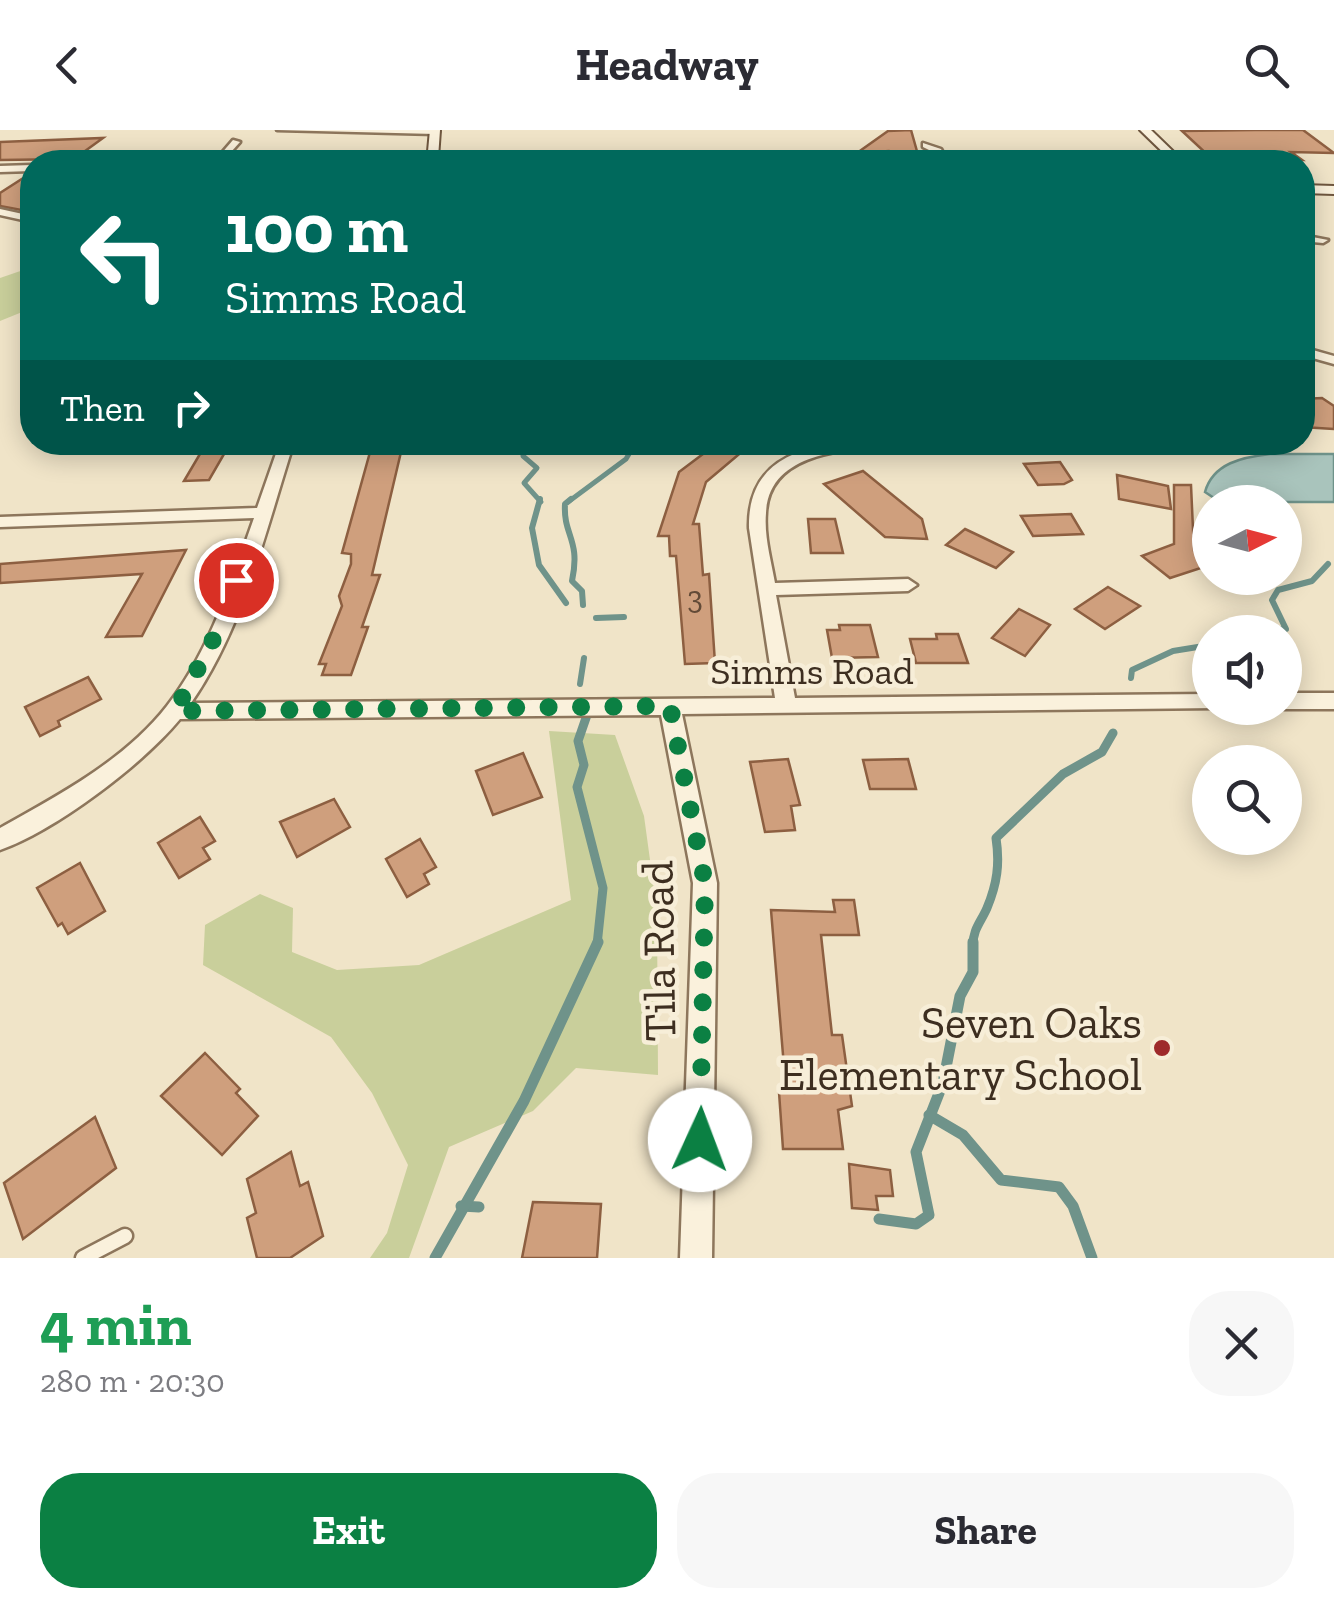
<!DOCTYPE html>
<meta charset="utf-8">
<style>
:root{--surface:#fff;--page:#f7f7f7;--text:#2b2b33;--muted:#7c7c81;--accent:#0b8043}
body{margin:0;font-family:"Zilla Slab",serif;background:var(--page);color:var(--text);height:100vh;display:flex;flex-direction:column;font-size:38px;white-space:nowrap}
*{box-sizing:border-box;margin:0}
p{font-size:32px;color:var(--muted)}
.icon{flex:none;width:55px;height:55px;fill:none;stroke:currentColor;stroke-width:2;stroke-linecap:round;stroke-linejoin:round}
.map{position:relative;height:1128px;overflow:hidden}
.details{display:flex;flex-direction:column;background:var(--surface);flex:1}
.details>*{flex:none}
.hud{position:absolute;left:20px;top:20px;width:1295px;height:305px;border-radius:40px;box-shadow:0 5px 25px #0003;background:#00695c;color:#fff;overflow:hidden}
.needle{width:65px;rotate:84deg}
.tools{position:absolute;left:1192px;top:355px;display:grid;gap:20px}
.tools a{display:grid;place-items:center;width:110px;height:110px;border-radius:50%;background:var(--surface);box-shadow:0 5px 25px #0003;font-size:50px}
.pin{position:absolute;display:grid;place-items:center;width:85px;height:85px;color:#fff;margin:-42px;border:5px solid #fff;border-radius:50%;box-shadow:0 2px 10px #0007}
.me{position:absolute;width:110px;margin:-55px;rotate:2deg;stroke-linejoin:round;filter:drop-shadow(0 0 8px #0008)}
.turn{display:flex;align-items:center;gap:35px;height:210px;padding:0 40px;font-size:45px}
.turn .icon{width:130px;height:130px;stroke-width:2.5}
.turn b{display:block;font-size:70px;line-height:85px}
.then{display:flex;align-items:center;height:95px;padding:0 40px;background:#0003;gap:20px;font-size:38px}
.round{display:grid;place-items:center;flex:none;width:105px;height:105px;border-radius:40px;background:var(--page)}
.headline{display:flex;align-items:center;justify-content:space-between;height:170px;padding:0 40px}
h1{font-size:60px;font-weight:700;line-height:75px;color:#1e9e55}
.primary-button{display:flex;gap:20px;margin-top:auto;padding:20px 40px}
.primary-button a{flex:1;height:115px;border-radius:40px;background:var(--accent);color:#fff;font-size:40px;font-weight:700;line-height:115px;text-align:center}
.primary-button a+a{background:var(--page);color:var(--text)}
header{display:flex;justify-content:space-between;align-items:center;height:130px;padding:0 40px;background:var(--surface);font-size:45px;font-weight:700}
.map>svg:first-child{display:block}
</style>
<header><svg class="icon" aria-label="back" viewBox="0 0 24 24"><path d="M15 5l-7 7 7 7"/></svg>Headway<svg class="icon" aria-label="search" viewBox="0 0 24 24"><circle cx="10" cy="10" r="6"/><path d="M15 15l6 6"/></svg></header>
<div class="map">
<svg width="1334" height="1128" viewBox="0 0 1334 1128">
<rect width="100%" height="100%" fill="#f0e4c8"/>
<g fill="#c9cf9b">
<polygon points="32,137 32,178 0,191 0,148"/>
<polygon points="549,601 615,605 644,686 657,781 658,945 576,938 533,981 449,1017 409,1128 370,1128 387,1103 408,1035 372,963 331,907 203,835 205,795 260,764 293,778 292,822 337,840 419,835 571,770"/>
</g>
<path fill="#a9c4bc" stroke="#6f938a" stroke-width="2.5" d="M1270,324h64v48h-114l-15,-10c8,-29 38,-35 65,-38z"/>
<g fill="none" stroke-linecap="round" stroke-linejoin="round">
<g stroke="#6f938a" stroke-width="5">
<polyline points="523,312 523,326 537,338 524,353 541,372"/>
<polyline points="568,372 626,329 636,312"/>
</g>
<g stroke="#6f938a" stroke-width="6">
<polyline points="540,369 532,398 539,435 566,473"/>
<path d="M571,369l-6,5c-2,32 16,35 7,77l10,10 1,14"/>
<polyline points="596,488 624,487"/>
<polyline points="1242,502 1286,499 1272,470 1278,460 1312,451 1328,434"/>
<polyline points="1131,548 1132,540 1173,521 1210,515"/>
<polyline points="580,554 584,528"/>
</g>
<g stroke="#6f938a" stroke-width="9">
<polyline points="587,585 578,611 584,635 577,657 603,758 597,815"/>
<path d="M973,815c0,-16 8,-23 14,-37 10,-24 13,-44 9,-70l67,-64 39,-22 11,-19"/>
</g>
<g stroke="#6f938a" stroke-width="11">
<polyline points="929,985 963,1005 1001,1050 1059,1057 1073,1076 1092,1128"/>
<polyline points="461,1076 479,1077"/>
<polyline points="879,1089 916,1094 929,1085 916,1022 943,953 960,866 973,842 973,812"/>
<polyline points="435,1128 524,971 598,812"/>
</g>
</g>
<g fill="#cf9f7d" stroke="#8d5f41" stroke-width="2.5">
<polygon points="911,0 920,32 903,32 889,21 857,23 888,1"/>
<polygon points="1255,0 1303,0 1334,23 1291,22 1302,30 1211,28 1182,1"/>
<polygon points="103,8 74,29 0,30 0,12"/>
<polygon points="28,45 32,45 32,82 0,76 0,63"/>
<polygon points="1322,268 1334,276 1334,299 1302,297 1302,269"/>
<polygon points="207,312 231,312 209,350 184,351"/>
<polygon points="719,312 744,320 706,352 693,394 699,394 703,445 709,444 715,533 685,534 676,426 670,426 669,406 658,406 679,342"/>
<polygon points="393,314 401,322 372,445 380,445 362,497 368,497 351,545 322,545 326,534 319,534 342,476 339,466 351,434 351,424 342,423 372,315"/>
<polygon points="1060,332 1072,350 1064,354 1038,355 1024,334"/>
<polygon points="863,341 922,389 927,409 885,407 824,354"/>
<polygon points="1117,345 1168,356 1171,379 1119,369"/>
<polygon points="1174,355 1191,355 1194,421 1210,435 1170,448 1142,426 1174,414"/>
<polygon points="1071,384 1083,404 1033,406 1021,386"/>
<polygon points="808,389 835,389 843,423 811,423"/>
<polygon points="965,399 984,408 1013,422 996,438 946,415"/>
<polygon points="186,420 142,506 106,507 142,444 0,453 0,434"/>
<polygon points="1108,457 1140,476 1105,499 1075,479"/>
<polygon points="1019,479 1050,495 1025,526 992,508"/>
<polygon points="839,495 870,495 878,527 832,528 827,500 840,500"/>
<polygon points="936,504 958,504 968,533 916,533 910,509 937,509"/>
<polygon points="88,547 101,569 58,591 60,596 40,606 25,577"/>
<polygon points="523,623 542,667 493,685 476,641"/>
<polygon points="788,629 800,675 791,676 795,700 765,702 750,632"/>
<polygon points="908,629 916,659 870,659 863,630"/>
<polygon points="334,669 350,697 297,727 280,692"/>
<polygon points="200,687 215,711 203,718 210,729 179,748 158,713"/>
<polygon points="420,709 436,737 424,744 429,754 407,767 386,729"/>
<polygon points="80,733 105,781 68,804 62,793 58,796 37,758"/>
<polygon points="833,770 854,770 859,805 821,805 832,905 842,905 852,976 838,980 843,1019 783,1019 779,962 786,961 771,780 835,782"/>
<polygon points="205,923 240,959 236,963 258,986 222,1025 161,966"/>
<polygon points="95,987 116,1038 23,1109 4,1053"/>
<polygon points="291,1022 300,1056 308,1052 323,1106 290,1128 257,1128 247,1088 256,1083 247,1049"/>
<polygon points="849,1034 890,1040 893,1066 876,1066 878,1080 852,1078"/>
<polygon points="533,1072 601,1074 597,1128 522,1128"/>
</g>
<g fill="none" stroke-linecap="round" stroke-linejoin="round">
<g stroke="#8d765c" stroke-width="19">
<polyline id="lane" points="83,1128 125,1106"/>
</g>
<g stroke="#8d765c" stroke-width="5">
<g id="street">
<polygon points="277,0 436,0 439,2 435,4"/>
<polygon points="233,10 240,12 222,32 214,32"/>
<polygon points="923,13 941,19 948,32 940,32 935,23 923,17"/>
<polygon points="402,29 432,29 436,32 398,32"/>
<polygon points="32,35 32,41 0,42 0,36"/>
<polygon points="0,79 32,86 32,92 0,85"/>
<polygon points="1302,105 1328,110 1323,113 1302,111"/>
<polygon points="1302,217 1334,226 1334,234 1302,225"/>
<path d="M280,312h14c-28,87 -50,185 -103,261l584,-5 -26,-170c-2,-87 85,-86 148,-86l-7,4c-46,4 -121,6 -124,67 -2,23 5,47 9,70l133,-4 9,6 -9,6 -132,4 19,103 415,-4v14h7l-535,6 35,169 -5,375h-32l13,-375 -32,-168 -481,4c-38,46 -124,111 -180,131v-22c59,-33 125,-68 167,-122 42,-54 64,-123 87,-188l-254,9v-10l257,-9z"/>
<polygon points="1124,312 1143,312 1144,315 1137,319"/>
<polygon points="1285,563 1334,563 1334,579 1285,579 1281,578 1285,578"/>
</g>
</g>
<g stroke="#6f573f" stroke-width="4">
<g id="secondary">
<polygon points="430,0 440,0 438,28 635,32 427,32"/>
<polygon points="1140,0 1151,0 1184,32 1173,32"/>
<polygon points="1302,55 1334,56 1334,64 1302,63"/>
</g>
</g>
<use href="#lane" stroke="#faf1dc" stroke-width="14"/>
<use href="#street" fill="#faf1dc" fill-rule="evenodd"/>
<use href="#secondary" fill="#faf1dc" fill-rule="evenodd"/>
</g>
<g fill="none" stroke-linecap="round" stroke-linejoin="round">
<polyline stroke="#0b8043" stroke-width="18" stroke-dasharray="0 32.4" points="236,450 212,512 175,581 670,576 705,753 700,1010"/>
</g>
<circle fill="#9e2a2b" stroke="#f7eed8" stroke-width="4" cx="1162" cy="918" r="10"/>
<g text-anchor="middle" stroke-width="9" stroke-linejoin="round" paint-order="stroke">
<g font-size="32" fill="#624a37">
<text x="695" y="478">3</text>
</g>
<g font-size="38" fill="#3d2e20" stroke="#f7eed8">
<text x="812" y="554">Simms Road</text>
</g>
<g font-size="45" fill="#3d2e20" stroke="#f7eed8">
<text transform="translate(658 821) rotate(-91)" y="16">Tila Road</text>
</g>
<g font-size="45" fill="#3d2e20" stroke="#f7eed8" text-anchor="end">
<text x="1142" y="908">Seven Oaks<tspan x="1142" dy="52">Elementary School</tspan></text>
</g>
</g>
</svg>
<div class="tools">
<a><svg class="needle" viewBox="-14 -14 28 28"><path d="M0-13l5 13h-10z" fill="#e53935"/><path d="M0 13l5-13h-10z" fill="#7c7c81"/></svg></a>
<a><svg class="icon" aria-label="sound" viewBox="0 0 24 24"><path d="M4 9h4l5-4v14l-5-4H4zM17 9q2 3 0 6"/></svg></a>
<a><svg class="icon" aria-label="search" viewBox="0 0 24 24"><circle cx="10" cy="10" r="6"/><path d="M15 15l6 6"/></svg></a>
</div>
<div class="pin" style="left:236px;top:450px;background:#d93025"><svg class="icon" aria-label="arrive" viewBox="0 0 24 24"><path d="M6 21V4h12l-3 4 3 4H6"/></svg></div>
<svg class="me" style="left:700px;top:1010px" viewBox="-20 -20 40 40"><circle r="19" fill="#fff"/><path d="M0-13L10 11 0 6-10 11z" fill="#0b8043"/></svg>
<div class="hud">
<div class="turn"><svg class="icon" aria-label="left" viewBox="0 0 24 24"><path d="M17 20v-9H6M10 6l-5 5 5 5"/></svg><div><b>100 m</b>Simms Road</div></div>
<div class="then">Then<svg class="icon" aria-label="right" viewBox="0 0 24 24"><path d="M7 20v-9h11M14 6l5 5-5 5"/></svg></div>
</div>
</div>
<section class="details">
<div class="headline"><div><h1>4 min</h1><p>280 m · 20:30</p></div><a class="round"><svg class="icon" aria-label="close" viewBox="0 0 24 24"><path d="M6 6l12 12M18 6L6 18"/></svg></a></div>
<div class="primary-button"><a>Exit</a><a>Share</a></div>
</section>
